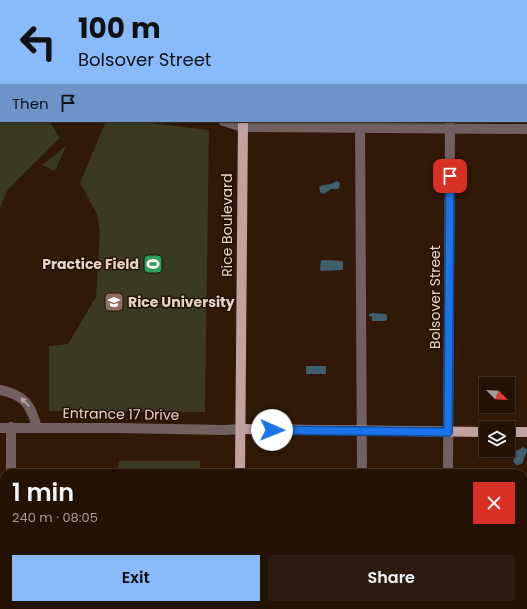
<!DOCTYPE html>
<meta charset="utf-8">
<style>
:root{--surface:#241305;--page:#2c1c0f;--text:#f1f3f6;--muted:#a39e9a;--line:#413227;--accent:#88bafc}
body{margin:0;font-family:Poppins,sans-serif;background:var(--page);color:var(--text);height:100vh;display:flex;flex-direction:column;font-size:15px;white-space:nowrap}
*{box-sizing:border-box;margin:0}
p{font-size:13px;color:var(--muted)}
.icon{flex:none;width:22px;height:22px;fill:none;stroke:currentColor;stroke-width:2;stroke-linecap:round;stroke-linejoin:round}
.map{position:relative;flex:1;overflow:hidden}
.sheet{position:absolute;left:0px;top:469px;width:527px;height:140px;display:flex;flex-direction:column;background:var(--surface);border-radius:12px 12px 0 0;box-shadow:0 1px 3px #0004,0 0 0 1px var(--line)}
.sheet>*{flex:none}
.guide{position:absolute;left:0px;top:0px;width:527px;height:122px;box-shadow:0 1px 3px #0004,0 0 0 1px var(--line);background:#88bafc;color:#111;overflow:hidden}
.needle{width:26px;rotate:114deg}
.fabs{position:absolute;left:479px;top:377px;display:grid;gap:8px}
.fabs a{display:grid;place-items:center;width:36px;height:36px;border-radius:0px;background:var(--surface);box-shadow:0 1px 3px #0004,0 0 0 1px var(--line);font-size:20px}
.pin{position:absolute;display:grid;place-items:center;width:34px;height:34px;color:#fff;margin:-17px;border-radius:8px;box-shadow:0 2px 6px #0006}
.me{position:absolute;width:44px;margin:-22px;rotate:91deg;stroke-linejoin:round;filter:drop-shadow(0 0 3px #0008)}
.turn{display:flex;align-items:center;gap:14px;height:84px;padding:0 12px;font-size:18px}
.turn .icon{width:52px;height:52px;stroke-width:2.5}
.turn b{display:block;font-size:28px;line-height:34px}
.then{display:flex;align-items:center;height:38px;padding:0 12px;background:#0003;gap:8px;font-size:15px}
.round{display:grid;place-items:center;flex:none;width:42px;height:42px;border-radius:0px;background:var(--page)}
.summary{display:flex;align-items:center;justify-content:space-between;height:68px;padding:0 12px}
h1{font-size:24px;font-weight:600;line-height:30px}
.action{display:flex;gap:8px;margin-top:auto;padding:8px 12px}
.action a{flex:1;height:46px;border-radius:0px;background:var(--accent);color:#111;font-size:16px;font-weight:600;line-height:46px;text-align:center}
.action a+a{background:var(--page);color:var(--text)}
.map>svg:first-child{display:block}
</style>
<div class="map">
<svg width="527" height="609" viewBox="0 0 527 609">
<rect width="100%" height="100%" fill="#301907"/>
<g fill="#393a21">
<polygon points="0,33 1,121 51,121 50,122 60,138 16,181 7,191 0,208"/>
<polygon points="106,121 133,121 209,130 205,412 49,411 49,346 68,344 96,297 100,232 97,214 80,183"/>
<polygon points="66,146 55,171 42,165"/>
<rect x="118" y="461" width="82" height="12"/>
<rect x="42" y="605" width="157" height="4"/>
</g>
<g fill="#3f5f6e">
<path d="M336,181l3,1 1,3 -2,4h-7l-7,5 -4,-2 -1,-5c6,-4 12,-1 17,-6z"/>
<polygon points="322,260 343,261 343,270 322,271 320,270 321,261"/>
<polygon points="373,313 385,314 387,315 387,320 385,321 372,321 372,317 369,316 369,314"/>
<rect x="306" y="366" width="20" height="8"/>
<path d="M523,447l4,2c0,6 -4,8 -4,14l-4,2h-3l-3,-4 3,-6 -4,-3v-2l4,-1 1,2z"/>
</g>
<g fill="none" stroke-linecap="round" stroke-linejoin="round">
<g stroke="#706060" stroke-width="10">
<polyline points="371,1 371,0"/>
<polyline points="457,1 457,0"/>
<polyline points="223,121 243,127 527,129"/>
<polyline points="360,121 362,473"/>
<path d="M0,390c25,5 31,15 37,38"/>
<polyline points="11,427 11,473"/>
<polyline points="0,428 118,428 224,430 241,429"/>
<polyline points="448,473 450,121"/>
<polyline points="12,605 12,609"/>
<polyline points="362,609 362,605"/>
<polyline points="447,609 447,605"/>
</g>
<g stroke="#c2a2a1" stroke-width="10">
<polyline points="248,1 248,0"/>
<polyline points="241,429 486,432"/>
<polyline points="508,432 527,432"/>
<polyline points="240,473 243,121"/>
<polyline points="239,609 239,605"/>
</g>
</g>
<defs><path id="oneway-solid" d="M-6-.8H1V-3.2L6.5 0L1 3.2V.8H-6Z"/></defs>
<use fill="#bbaba4" href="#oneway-solid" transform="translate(25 402) rotate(-135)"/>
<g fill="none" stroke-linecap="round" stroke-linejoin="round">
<g stroke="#114b97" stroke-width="10">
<polyline id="route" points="272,430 448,432 450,176"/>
</g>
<use href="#route" stroke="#1a73e8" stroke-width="7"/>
</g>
<defs>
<g id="stadium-square" transform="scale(1)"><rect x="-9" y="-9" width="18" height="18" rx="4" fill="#2e9e5b" stroke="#261001"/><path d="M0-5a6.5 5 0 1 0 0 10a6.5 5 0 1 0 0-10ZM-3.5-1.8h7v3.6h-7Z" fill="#fff"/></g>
<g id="university-square" transform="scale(1)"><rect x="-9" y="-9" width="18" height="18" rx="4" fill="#8d6e63" stroke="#261001"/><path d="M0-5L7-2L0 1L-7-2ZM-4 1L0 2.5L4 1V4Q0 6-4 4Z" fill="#fff"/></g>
</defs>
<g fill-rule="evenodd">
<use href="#stadium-square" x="153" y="264"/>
<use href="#university-square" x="114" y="302"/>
</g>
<g text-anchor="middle" stroke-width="3" stroke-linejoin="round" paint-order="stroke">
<g font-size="14" fill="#e4d4c9" stroke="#261001">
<text transform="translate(227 225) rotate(-90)" y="5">Rice Boulevard</text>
<text transform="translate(435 297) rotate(-90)" y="5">Bolsover Street</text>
<text transform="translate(121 414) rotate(1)" y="5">Entrance 17 Drive</text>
</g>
<g font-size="14" font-weight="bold" fill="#e4d4c9" stroke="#261001" text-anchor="end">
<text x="139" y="269">Practice Field</text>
<text x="128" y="307" text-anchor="start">Rice University</text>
</g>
</g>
</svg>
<div class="fabs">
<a><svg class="needle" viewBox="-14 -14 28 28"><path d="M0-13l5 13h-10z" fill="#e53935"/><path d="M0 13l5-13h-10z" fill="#a39e9a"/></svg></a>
<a><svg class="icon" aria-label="layers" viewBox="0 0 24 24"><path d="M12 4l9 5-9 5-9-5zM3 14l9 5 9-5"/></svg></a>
</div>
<div class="pin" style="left:450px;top:176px;background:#d93025"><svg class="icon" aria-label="arrive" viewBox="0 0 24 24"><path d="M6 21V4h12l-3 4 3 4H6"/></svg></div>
<svg class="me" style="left:272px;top:430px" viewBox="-20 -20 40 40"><circle r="19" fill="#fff"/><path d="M0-13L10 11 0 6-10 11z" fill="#1a73e8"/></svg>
<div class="guide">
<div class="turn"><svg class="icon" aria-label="left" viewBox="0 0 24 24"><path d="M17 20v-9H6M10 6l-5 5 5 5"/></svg><div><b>100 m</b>Bolsover Street</div></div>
<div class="then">Then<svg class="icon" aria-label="arrive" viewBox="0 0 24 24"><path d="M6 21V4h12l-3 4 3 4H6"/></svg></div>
</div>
<section class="sheet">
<div class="summary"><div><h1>1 min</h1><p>240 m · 08:05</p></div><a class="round" style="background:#d93025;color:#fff"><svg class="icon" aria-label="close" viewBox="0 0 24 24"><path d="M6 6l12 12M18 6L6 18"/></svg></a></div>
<div class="action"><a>Exit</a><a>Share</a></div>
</section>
</div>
